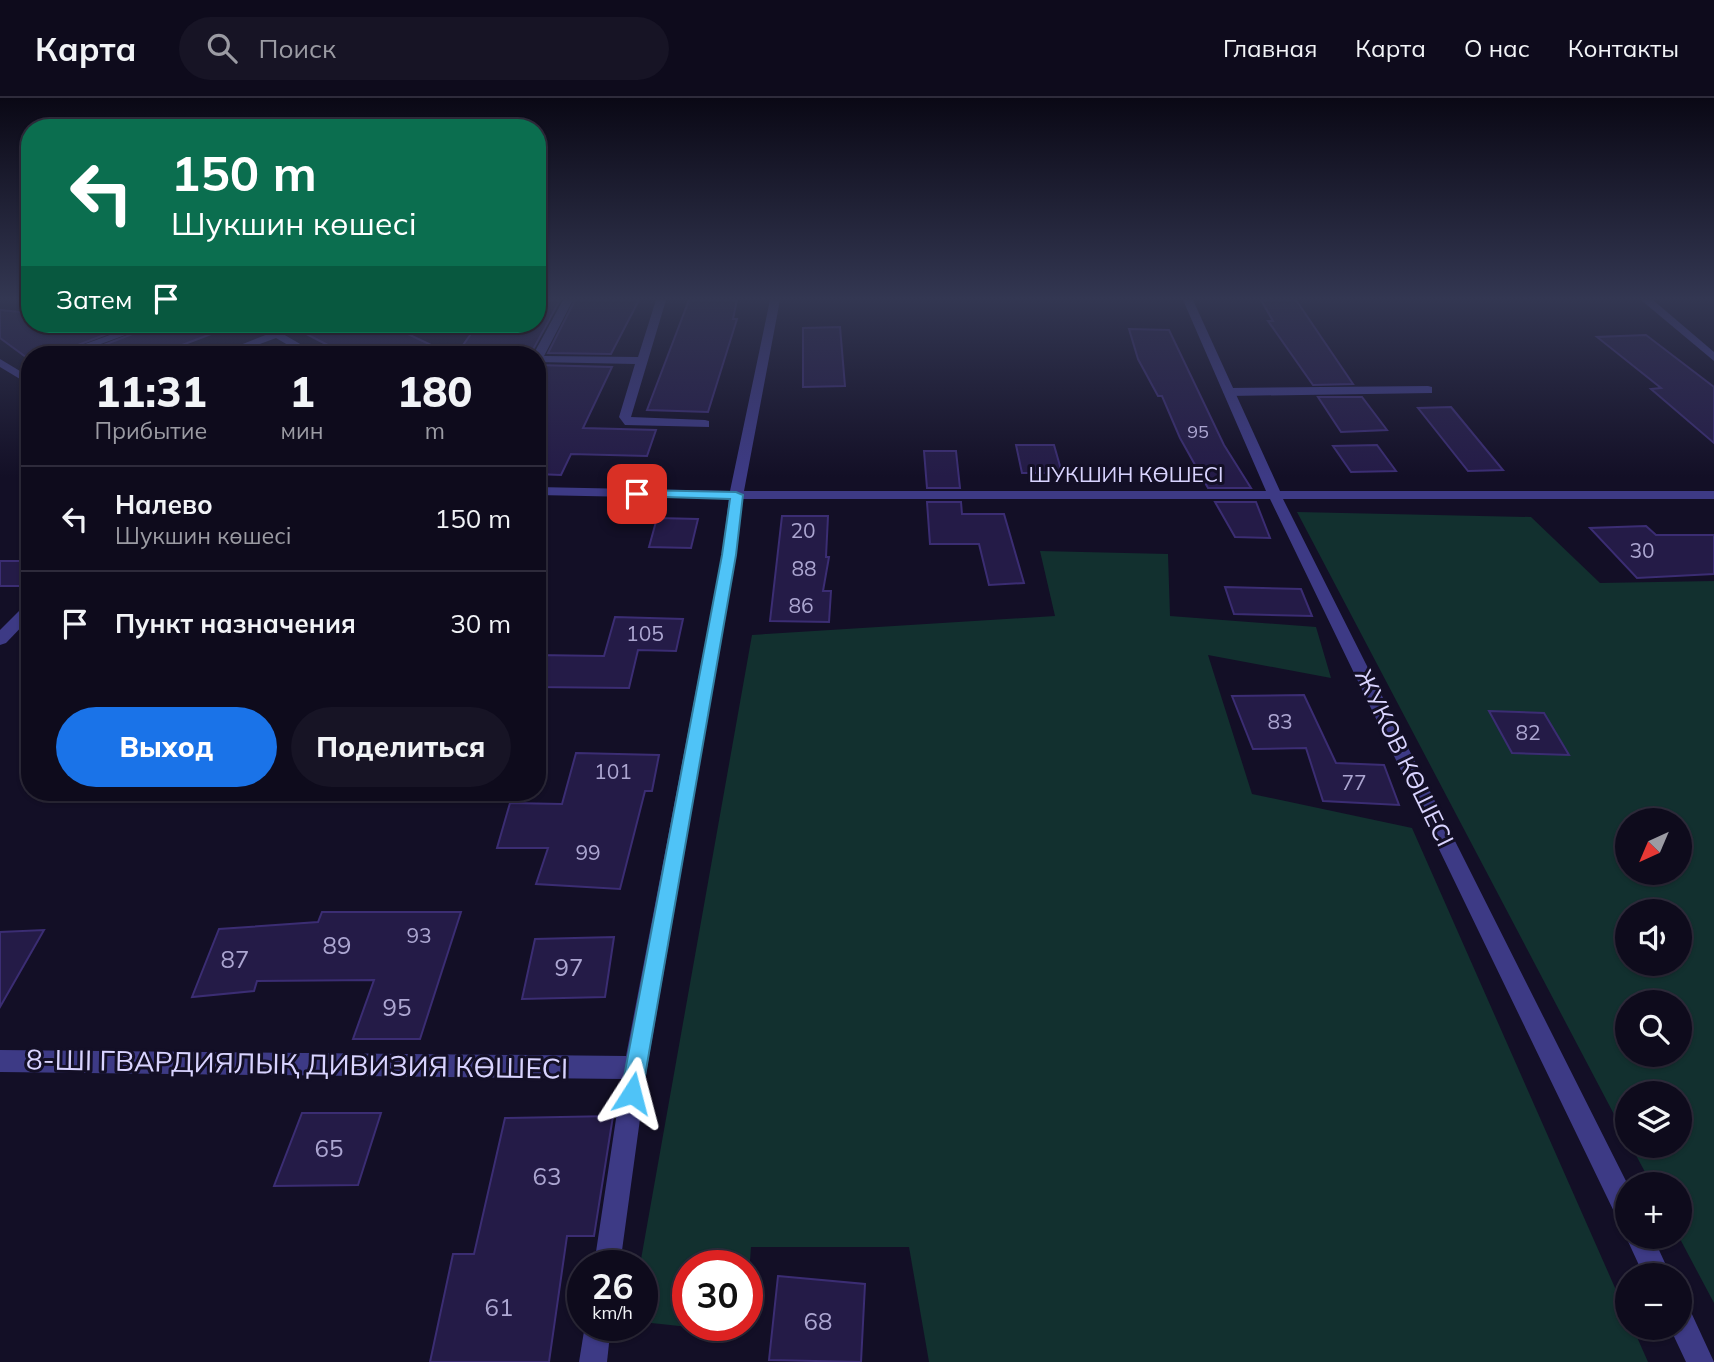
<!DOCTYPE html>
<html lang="ru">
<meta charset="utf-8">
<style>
:root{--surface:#0e0b1c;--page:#171425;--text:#f1f3f6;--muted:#9b9ba3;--line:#2e2b3b;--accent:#1a73e8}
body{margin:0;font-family:Mulish,sans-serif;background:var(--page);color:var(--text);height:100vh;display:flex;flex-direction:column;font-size:26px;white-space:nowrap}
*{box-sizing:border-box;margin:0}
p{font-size:23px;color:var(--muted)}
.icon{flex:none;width:38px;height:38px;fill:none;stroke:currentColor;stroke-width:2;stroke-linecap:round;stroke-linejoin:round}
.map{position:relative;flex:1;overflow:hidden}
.panel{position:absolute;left:21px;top:248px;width:525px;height:455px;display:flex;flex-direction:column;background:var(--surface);border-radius:28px;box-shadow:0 2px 5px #0004,0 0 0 2px var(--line)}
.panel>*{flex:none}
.top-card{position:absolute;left:21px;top:21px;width:525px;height:214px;border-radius:28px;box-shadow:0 2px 5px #0004,0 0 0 2px var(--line);background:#0b6e4f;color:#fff;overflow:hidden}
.needle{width:46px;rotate:224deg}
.buttons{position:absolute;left:1615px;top:710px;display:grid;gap:14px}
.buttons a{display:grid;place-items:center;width:77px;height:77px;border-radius:50%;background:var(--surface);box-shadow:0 2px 5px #0004,0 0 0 2px var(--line);font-size:35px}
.speed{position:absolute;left:567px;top:1152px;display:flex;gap:14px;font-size:35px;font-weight:700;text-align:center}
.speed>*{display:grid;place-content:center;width:91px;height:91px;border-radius:50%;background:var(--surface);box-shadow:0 2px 5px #0004,0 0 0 2px var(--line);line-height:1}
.speed small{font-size:18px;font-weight:400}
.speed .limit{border:10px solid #d22;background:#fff;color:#111}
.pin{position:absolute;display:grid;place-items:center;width:60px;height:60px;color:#fff;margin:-30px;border-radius:14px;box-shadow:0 4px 10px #0006}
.me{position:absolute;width:77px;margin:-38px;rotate:9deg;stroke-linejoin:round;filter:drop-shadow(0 0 5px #0008)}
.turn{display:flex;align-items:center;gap:24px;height:147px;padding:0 35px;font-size:32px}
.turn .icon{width:91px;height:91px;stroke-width:2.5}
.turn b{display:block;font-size:49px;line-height:60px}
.then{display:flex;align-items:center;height:66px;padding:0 35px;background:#0003;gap:14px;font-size:26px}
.eta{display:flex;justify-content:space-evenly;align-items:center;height:119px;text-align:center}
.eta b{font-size:42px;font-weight:800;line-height:49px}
.button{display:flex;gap:14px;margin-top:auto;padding:14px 35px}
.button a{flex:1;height:80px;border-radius:42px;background:var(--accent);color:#fff;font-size:28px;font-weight:800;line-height:80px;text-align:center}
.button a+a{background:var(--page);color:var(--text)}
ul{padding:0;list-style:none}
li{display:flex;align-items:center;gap:21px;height:105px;padding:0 35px;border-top:2px solid var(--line)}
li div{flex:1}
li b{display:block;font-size:26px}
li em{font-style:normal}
header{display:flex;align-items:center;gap:42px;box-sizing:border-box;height:98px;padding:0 35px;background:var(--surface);border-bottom:2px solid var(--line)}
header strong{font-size:33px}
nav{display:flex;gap:38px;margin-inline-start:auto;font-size:24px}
.search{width:490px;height:63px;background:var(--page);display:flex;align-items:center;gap:18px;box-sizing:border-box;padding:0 24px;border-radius:38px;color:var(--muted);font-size:26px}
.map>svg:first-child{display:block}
</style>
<header>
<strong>Карта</strong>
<div class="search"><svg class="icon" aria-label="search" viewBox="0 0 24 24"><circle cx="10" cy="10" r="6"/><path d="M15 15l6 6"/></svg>Поиск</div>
<nav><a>Главная</a><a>Карта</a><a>О нас</a><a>Контакты</a></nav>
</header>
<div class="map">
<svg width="1714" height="1264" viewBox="0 0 1714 1264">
<rect width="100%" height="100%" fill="#130f26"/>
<g fill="#12302f" fill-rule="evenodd">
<path d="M1297,414l234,5 69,66 114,-2v722l-35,-66 1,-52h-28l-21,-39h49v-52h-52l-1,45zM1628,723h52v52h-52zM1628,814h52v52h-52zM1628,905h52v52h-52z"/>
<polygon points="1040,453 1168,456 1170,518 1316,529 1331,580 1208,557 1252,696 1412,730 1627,1217 1628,1230 1633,1230 1648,1264 929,1264 909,1149 751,1149 747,1204 747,1167 688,1167 688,1227 746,1227 745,1235 642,1224 642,1167 640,1167 752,537 1055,518"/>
</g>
<g fill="#241b47" stroke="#3b2d73" stroke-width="2">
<polygon points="537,202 560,202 530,257 456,257 478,226 537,226"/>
<polygon points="575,202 639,202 611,256 548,255"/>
<polygon points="689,202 737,202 733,221 737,221 708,314 647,312"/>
<polygon points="1261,202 1296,202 1353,286 1313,287 1268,223 1273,223"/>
<polygon points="0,212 30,215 30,226 133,226 52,257 30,257 30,262 0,240"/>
<polygon points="158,226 232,226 232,228 156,257 78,257"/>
<polygon points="287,226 387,226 452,257 347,257"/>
<polygon points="840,229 845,288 803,289 803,230"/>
<polygon points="1129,231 1169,232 1224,347 1251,390 1208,390 1180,340 1162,298 1158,298 1138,261"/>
<polygon points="1646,237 1714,289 1714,345 1651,291 1661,290 1597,239"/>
<polygon points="537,267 612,269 583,330 656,332 647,358 571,356 561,377 537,376"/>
<polygon points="1318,299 1362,299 1387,332 1341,334"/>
<polygon points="1451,309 1503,372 1468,373 1418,310"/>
<polygon points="1016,347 1054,347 1062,375 1022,375"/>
<polygon points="1377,347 1396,373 1351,374 1333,348"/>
<polygon points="924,353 956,353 960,390 927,390"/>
<polygon points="927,404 961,404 962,416 1004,416 1024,485 989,487 979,446 930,446"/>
<polygon points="1215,404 1256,404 1270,440 1235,439"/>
<polygon points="782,418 828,418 826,459 829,459 823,493 831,493 829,524 770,523"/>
<polygon points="657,420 698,421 691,450 649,449"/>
<polygon points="1646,428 1656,437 1714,437 1714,476 1637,480 1590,430"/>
<polygon points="0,463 30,463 30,480 22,488 0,488"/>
<polygon points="1225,489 1301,491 1312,518 1234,516"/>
<polygon points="615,519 683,521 676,553 638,552 629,590 537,589 537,557 604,558"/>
<polygon points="1304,597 1336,665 1384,667 1399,707 1323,703 1306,650 1253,651 1232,598"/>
<polygon points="1489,613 1544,615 1569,657 1512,655"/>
<polygon points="576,655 659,657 652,693 645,693 620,791 536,786 548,750 497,750 510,705 562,706"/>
<polygon points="322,814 461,814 420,941 353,941 374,882 257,883 254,893 192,899 219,831 318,824"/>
<polygon points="44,832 0,909 0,834"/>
<polygon points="614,839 605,899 522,901 535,841"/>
<polygon points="302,1015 381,1015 358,1087 274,1088"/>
<polygon points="613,1018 594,1138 567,1138 549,1264 430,1264 453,1156 474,1156 505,1020"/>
<polygon points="778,1178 865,1186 861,1264 769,1262"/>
</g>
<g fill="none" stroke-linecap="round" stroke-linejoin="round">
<g fill="#3d3a85" fill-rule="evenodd">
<polygon points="563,202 573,202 544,258 638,259 656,202 666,202 631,319 705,322 709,323 709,329 625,327 619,319 635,266 537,264 537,257 533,257"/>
<polygon points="140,226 155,226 71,257 55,257"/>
<polygon points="254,226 266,226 319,257 305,257 276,240 231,257 215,257 268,236"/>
<polygon points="0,261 30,279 30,287 0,269"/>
<polygon points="1428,288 1432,289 1432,295 1229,298 1223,294 1229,290"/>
</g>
<g fill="#3d3a85" fill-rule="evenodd">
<polygon points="770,202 780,202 744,393 1266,393 1183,202 1193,202 1280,393 1714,393 1714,401 1283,401 1628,1087 1628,1127 1619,1124 1270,401 742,401 736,457 647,970 620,1167 594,1167 622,981 0,974 0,952 626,958 722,457 729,401 537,397 537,389 730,393"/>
<polygon points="1641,202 1653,202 1714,254 1714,263"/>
<polygon points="30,506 30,520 6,545 0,547 0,532 25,507"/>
<polygon points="1628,1136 1628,1139 1653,1139 1671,1178 1644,1178 1626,1139"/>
<polygon points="1680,1208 1690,1212 1714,1264 1686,1264 1670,1230 1680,1230"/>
<polygon points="585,1227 611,1227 607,1264 579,1264"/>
</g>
</g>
<linearGradient id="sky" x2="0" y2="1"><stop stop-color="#0a0815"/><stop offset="0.53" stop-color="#333752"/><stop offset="1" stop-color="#333752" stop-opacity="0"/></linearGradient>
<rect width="1714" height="379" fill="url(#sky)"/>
<polygon fill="#4fc3f7" stroke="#337fa1" stroke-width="2" points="637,392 736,394 743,397 736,457 642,995 639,1003 632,1006 624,1003 621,995 722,457 730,401 632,398 632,393"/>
<g text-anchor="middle" stroke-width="6" stroke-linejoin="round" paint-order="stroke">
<g font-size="18" fill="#aca6d1">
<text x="1198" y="340">95</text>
</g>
<g font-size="21" fill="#d9d4ff" stroke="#130f26">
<text x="1126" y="384">ШУКШИН КӨШЕСІ</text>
</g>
<g font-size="21" fill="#aca6d1">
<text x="803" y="440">20</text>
<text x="1642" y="460">30</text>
<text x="804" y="478">88</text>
<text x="801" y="515">86</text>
<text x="645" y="543">105</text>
<text x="1280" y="631">83</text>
<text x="1528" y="642">82</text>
<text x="613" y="681">101</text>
<text x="1354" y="692">77</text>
<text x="588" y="762">99</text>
<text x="419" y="845">93</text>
</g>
<g font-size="24" fill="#d9d4ff" stroke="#130f26">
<text transform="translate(1404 660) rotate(64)" y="8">ЖУКОВ КӨШЕСІ</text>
</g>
<g font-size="24" fill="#aca6d1">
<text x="337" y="856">89</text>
<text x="235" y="870">87</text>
<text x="569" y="878">97</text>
<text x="397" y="918">95</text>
<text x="329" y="1059">65</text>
<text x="547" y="1087">63</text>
<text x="499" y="1218">61</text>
<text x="818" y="1232">68</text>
</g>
<g font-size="28" fill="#d9d4ff" stroke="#130f26">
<text transform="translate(297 966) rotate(1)" y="10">8-ШІ ГВАРДИЯЛЫҚ ДИВИЗИЯ КӨШЕСІ</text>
</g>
</g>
</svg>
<div class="buttons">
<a><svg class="needle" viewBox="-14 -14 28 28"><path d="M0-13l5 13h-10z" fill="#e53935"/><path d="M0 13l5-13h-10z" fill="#9b9ba3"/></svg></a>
<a><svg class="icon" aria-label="sound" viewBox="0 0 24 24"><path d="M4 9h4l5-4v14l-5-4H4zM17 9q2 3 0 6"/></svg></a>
<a><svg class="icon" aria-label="search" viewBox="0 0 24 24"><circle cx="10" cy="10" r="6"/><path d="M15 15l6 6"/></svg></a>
<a><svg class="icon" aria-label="layers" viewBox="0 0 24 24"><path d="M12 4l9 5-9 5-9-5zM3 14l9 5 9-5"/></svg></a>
<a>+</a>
<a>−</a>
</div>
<div class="speed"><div>26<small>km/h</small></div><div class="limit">30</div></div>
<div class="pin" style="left:637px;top:396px;background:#d93025"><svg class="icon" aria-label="arrive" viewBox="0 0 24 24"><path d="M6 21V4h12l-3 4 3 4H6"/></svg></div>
<svg class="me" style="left:632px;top:995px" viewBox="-20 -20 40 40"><path d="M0-17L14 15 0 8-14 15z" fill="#4fc3f7" stroke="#fff" stroke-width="4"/></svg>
<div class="top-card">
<div class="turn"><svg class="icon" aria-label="left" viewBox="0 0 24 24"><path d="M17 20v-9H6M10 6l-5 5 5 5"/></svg><div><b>150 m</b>Шукшин көшесі</div></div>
<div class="then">Затем<svg class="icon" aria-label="arrive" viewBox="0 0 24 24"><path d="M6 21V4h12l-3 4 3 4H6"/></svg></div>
</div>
<section class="panel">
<div class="eta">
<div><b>11:31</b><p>Прибытие</p></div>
<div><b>1</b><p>мин</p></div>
<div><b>180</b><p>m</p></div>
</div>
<ul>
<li><svg class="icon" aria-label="left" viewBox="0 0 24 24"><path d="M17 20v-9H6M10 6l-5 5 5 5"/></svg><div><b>Налево</b><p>Шукшин көшесі</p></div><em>150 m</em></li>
<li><svg class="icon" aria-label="arrive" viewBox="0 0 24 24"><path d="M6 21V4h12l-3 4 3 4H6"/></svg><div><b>Пункт назначения</b></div><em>30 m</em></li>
</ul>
<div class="button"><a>Выход</a><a>Поделиться</a></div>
</section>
</div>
